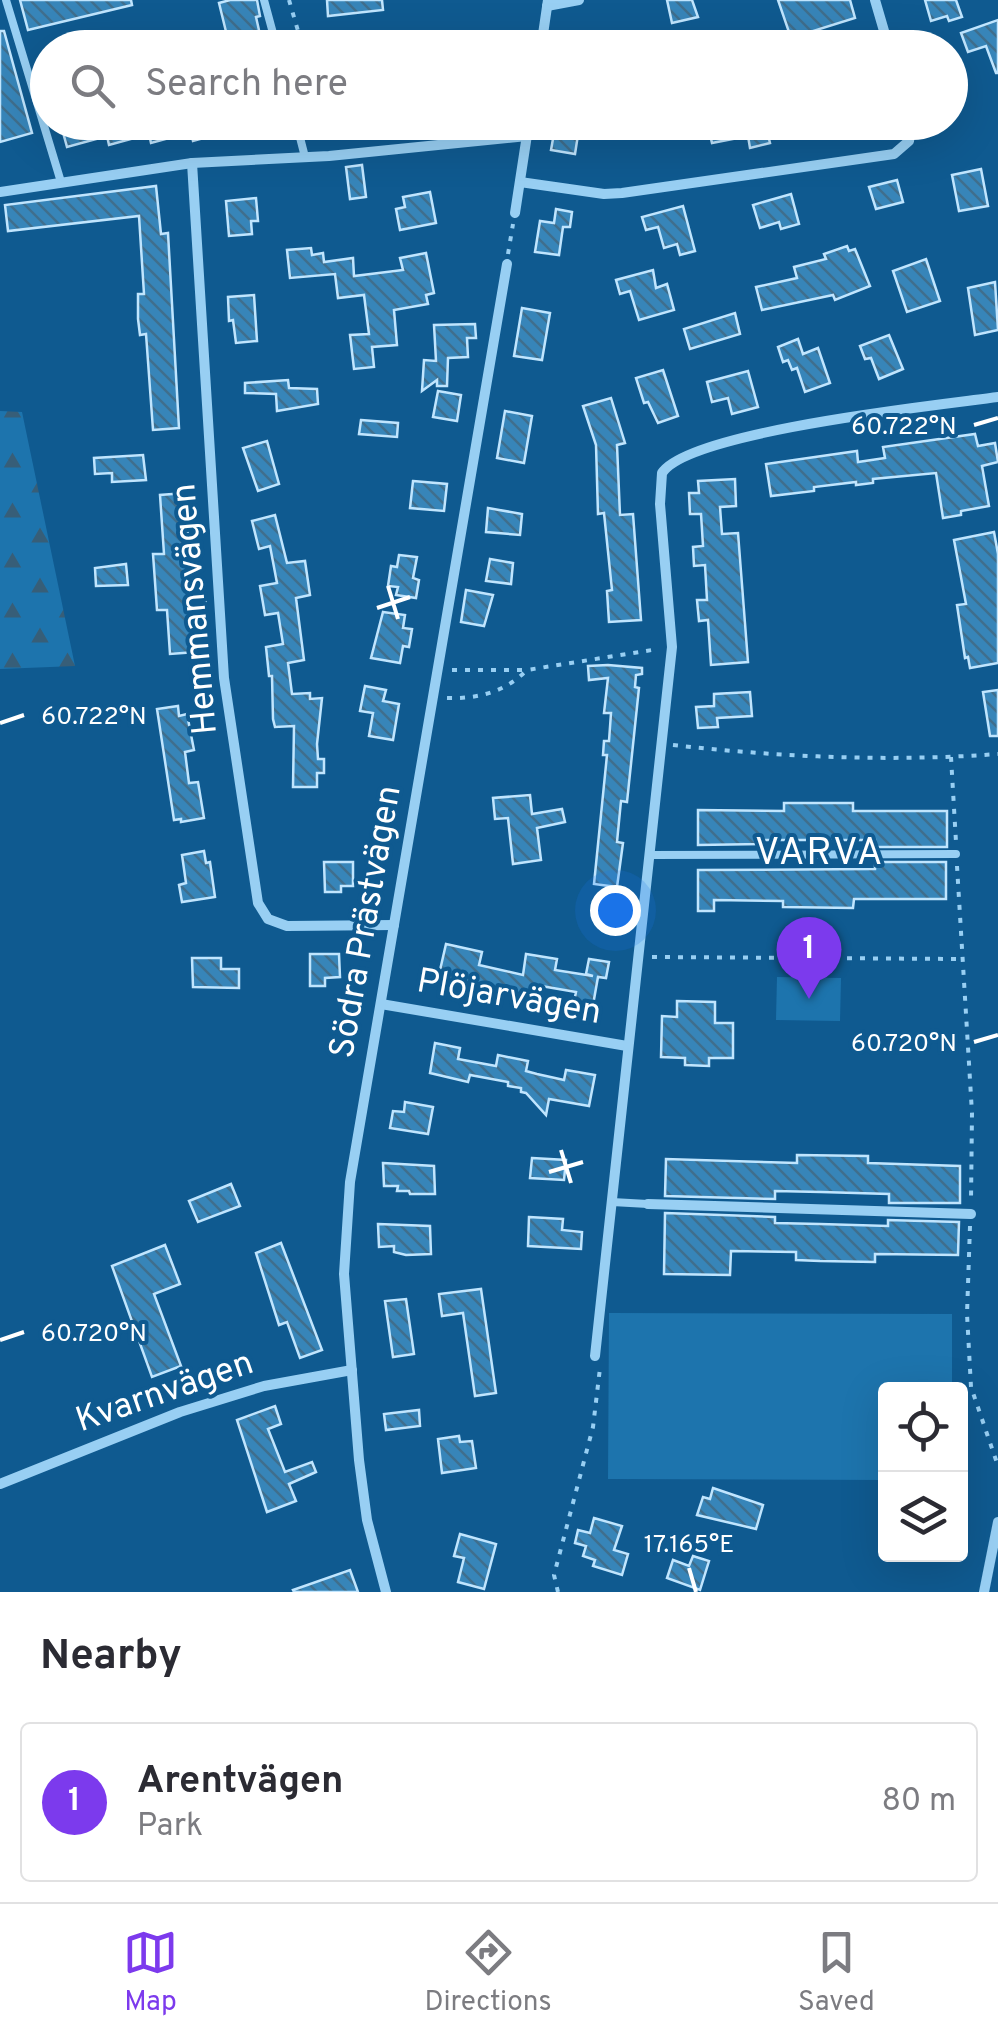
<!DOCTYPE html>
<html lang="en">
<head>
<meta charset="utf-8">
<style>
	body { margin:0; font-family:Overpass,sans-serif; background:#f7f7f7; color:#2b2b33 }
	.controls { position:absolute; right:30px; bottom:30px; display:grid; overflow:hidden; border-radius:10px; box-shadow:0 10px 40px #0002 }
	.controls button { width:90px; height:90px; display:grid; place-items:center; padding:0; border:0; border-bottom:2px solid #e1e1e2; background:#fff; color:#2b2b33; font:50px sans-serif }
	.you { position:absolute; left:615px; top:910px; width:35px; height:35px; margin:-25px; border:8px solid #fff; border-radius:50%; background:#1a73e8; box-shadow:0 0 0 15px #1a73e833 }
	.badge { display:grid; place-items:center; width:65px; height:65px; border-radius:50%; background:#7c3aed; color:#fff; font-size:32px; font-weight:700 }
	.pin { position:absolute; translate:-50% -82px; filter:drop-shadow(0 2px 5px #0008) }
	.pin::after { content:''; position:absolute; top:52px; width:35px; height:30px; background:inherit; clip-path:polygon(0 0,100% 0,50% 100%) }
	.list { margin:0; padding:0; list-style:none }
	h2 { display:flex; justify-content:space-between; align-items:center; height:130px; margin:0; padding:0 40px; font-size:42px }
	h2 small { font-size:32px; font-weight:400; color:#7c7c81 }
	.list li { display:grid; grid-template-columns:65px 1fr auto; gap:30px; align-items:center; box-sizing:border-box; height:160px; margin:0 20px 20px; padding:0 20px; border:2px solid #e1e1e2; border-radius:10px }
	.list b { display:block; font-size:38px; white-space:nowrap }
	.list p { margin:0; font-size:32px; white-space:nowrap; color:#7c7c81 }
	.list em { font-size:32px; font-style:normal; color:#7c7c81 }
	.icon { flex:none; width:55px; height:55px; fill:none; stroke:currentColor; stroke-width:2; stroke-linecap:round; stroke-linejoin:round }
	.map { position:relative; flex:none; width:998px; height:1592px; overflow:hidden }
	.search { position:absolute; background:#fff; box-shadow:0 10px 40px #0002; left:30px; right:30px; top:30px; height:110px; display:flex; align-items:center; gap:25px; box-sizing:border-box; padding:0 35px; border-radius:55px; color:#7c7c81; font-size:38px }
	.sheet { height:310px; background:#fff }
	nav { display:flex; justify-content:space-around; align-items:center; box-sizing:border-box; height:140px; border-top:2px solid #e1e1e2; background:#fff; font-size:28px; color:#7c7c81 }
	nav a { display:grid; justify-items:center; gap:5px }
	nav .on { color:#7c3aed }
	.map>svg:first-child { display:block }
	.forest { fill:url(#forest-firs) }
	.park { fill:#1d74ad }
	.building { fill:url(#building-back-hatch); stroke:#c0e5fe; stroke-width:2.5 }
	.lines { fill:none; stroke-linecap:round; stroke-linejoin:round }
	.path { stroke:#98cff3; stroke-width:4; stroke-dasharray:5 8; stroke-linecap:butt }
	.lane { stroke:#98cff3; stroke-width:8 }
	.street { stroke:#98cff3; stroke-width:10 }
	.ticks { fill:none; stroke:#fff; stroke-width:4 }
	.labels { text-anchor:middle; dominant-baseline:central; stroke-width:8; stroke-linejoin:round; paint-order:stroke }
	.street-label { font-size:35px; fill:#fff; stroke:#0f5a90 }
	.neighbourhood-label { font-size:38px; letter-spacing:2.5px; fill:#fff; stroke:#0f5a90 }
	.ticks-label { font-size:25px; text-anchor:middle; fill:#fff; stroke:#0f5a90; stroke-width:8; stroke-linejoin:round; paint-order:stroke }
</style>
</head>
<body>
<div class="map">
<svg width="998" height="1592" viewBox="0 0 998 1592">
	<defs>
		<pattern id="forest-firs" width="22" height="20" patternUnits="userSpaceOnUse" patternTransform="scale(2.5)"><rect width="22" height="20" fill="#1d74ad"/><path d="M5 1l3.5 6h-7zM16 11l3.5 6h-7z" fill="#375e78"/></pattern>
		<pattern id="building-back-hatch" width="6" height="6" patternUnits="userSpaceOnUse" patternTransform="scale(2.5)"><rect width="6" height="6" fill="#3785b9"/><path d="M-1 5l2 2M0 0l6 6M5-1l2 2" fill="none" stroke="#3f6e8d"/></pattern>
	</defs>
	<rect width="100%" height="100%" fill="#0f5a90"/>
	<polygon class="forest" points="0,411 22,412 75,666 0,669"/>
	<g class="park">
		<polygon points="777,977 841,978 840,1021 776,1020"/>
		<polygon points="609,1313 952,1314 952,1389 886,1390 885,1480 608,1479"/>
	</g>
	<g class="building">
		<polygon points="20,0 131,0 132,5 28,30"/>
		<polygon points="230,0 257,0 260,16 256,17 263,48 230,48 219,3"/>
		<polygon points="327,0 382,0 383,10 328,16"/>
		<polygon points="667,0 692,0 698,17 672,23"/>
		<polygon points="778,0 850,0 855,18 791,38"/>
		<polygon points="925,0 956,0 962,17 949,21 947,16 931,21"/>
		<polygon points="998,20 998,73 996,73 986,46 968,52 961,33"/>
		<polygon points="0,31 4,31 32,133 0,142"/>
		<polygon points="69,122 242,122 243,127 193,141 191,132 151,143 149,134 109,145 107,136 67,147 61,125"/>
		<polygon points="556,122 580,122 575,154 551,150"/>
		<polygon points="707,122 779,122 779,129 767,131 770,143 750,148 748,136 712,143"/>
		<polygon points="362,165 366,197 350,199 346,167"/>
		<polygon points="981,169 988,206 959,211 952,175"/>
		<polygon points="897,180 903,202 876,209 869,187"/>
		<polygon points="156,186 161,234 168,233 179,428 153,430 146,334 140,335 138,319 138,294 144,294 139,216 8,231 5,205"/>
		<polygon points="430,192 436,223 400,230 396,209 405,207 403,197"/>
		<polygon points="791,194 799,224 781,229 779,222 760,228 753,205"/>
		<polygon points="256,198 258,221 251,221 252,234 229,236 226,201"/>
		<polygon points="683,206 695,251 680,255 677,244 664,248 658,227 646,230 642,217"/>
		<polygon points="556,209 572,212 570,227 563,227 559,255 535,252 540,221 554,223"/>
		<polygon points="847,246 849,251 855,249 870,286 835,300 833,295 762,310 756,287 797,278 794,267 826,259 824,254"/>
		<polygon points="311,248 312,255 323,253 324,262 353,258 354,276 403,270 400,258 426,253 434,293 426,295 428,304 394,310 397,345 372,347 374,367 354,369 350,335 369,334 364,295 338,298 335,274 290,278 287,250"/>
		<polygon points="926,259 940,301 907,312 893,271"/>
		<polygon points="653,270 656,288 667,284 674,310 639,320 630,291 620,294 616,280"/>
		<polygon points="995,282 998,330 975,335 968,288"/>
		<polygon points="254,295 257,341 236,343 233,320 229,321 228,297"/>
		<polygon points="522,308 550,313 542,360 514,356"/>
		<polygon points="735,313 740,334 690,349 684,329"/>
		<polygon points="475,324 476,338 467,338 468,357 448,358 447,386 437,386 437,380 422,391 424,360 436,361 434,325"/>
		<polygon points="889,335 903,369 879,379 871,358 865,359 860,346"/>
		<polygon points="798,339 803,354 818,348 830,383 805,392 797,368 792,370 788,360 783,362 778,347"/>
		<polygon points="663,370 678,416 658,423 648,402 644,403 636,378"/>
		<polygon points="748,371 758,407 732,414 728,398 712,402 707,382"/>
		<polygon points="288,380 289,388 317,389 318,404 277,411 276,394 245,393 245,383"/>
		<polygon points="438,391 461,395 457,421 433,417"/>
		<polygon points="611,398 625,443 617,445 620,515 633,514 641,620 609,622 607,591 612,590 604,513 598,514 596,445 583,406"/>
		<polygon points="505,411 532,416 524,463 497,458"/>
		<polygon points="361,420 398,423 397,437 359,434"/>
		<polygon points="975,434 978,446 995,443 998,462 982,466 989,506 961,511 961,515 943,518 936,473 873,479 873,483 856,485 856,482 814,487 814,491 771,496 766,464 857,451 858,462 885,458 883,447"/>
		<polygon points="267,441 279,484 258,491 243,448"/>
		<polygon points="143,455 146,480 112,482 112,473 95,474 94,458"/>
		<polygon points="735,479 736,506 720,507 722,534 738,533 748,662 711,665 708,620 699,621 697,600 707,600 705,565 694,566 693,547 703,546 701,514 690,514 689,493 699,493 698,481"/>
		<polygon points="413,481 447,484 444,511 410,508"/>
		<polygon points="185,493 192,595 205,594 206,608 193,608 196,652 170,654 167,610 157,610 153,554 164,554 160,495"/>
		<polygon points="488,508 522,514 520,535 486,532"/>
		<polygon points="275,515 287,563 305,561 310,595 296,598 304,660 288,663 292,694 310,693 310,699 322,698 317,744 318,759 324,759 324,773 317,773 317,787 293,787 294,726 275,727 273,719 272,676 269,676 266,647 283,644 278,613 265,615 260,586 277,583 270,546 259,549 252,521"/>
		<polygon points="994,532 998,554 998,663 970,668 968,657 965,658 957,605 966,604 954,540"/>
		<polygon points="399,555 417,557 413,578 419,580 416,598 396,595 398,587 388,586 391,566 397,567"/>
		<polygon points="490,559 513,563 511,584 486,581"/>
		<polygon points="126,564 128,585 96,586 95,568"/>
		<polygon points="466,590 493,595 484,626 461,622"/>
		<polygon points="383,612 405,615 403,628 412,629 409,647 403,646 400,663 371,658"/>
		<polygon points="608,665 642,668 642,674 636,675 635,687 639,688 627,802 621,801 617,842 623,843 617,887 594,884 607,755 603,755 604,741 609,741 611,713 604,713 608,678 589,680 588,666"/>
		<polygon points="365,686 386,690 383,701 399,704 393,740 369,736 373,713 360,711"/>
		<polygon points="998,690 998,736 990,736 983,692"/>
		<polygon points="750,692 752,716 717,718 718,727 698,728 696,707 714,706 714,694"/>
		<polygon points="178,706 179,716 187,714 194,750 185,752 189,783 198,782 204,818 181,822 181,819 174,820 157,709"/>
		<polygon points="530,795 532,814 562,809 565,822 537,828 541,860 513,864 508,818 495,819 493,798"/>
		<polygon points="784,803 853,803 853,811 947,811 947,847 875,847 875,840 762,840 762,844 698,845 698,810 784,811"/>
		<polygon points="204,851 206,863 210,862 215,897 182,902 179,885 186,883 182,855"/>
		<polygon points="324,862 353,862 353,886 341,886 341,892 325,892"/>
		<polygon points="875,862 946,862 946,899 854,899 853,908 783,907 783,901 714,900 714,911 698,911 698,870 875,869"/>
		<polygon points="446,944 482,952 479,965 523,975 526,954 557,959 555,970 593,976 586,974 589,959 609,962 606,978 598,977 593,1005 574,1002 576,992 541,986 539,997 438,979"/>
		<polygon points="310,954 339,954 340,977 325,978 325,986 310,986"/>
		<polygon points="192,958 221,958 221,969 239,969 239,988 193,987"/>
		<polygon points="677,1001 715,1002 715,1023 733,1023 733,1058 709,1058 709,1066 685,1065 685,1058 661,1057 662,1016 677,1017"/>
		<polygon points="435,1043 460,1048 458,1059 496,1066 498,1055 528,1061 526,1071 537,1074 564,1080 566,1070 595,1075 589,1106 549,1099 546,1115 526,1093 521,1092 521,1088 508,1086 508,1082 470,1075 468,1082 430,1073"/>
		<polygon points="405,1102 433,1107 428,1134 390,1128 393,1111 404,1112"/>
		<polygon points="797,1155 868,1156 868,1163 960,1166 960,1203 889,1203 889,1194 821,1192 775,1191 775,1199 665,1196 666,1159 797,1163"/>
		<polygon points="532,1158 566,1160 564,1180 530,1178"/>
		<polygon points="383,1163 434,1166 435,1194 410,1194 409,1191 397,1191 398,1186 384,1186"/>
		<polygon points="231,1184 240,1206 198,1222 189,1201"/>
		<polygon points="665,1213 775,1217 775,1223 820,1224 888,1226 888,1220 959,1222 958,1255 875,1254 875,1262 820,1261 796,1260 796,1252 731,1251 730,1275 664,1274"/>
		<polygon points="529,1217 563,1219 562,1230 582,1232 581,1249 528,1246"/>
		<polygon points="378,1224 430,1226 431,1254 406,1255 394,1252 394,1246 379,1247"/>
		<polygon points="281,1243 322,1350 300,1358 287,1322 279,1325 256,1253"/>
		<polygon points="165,1245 180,1284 154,1294 181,1366 152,1377 112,1266"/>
		<polygon points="481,1289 496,1393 475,1396 463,1313 442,1316 439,1294"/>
		<polygon points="406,1299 414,1354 393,1357 385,1301"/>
		<polygon points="275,1406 281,1424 268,1429 285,1472 312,1462 316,1472 289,1484 296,1501 267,1512 237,1420"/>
		<polygon points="419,1410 420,1426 386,1430 384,1414"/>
		<polygon points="459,1436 460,1442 472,1441 476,1468 442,1473 438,1439"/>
		<polygon points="713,1488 763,1505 756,1529 697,1515 703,1497 710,1499"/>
		<polygon points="594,1518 622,1526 614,1550 628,1554 622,1575 593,1566 595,1560 583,1556 586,1546 575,1543 578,1530 590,1533"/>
		<polygon points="460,1534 496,1544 484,1589 458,1582 464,1558 454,1556"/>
		<polygon points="693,1556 709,1561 700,1590 667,1578 673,1560 689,1566"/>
		<polygon points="350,1570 358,1592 294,1592 293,1590"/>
	</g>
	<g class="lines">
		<g class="path">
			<polyline points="289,0 303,48"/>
			<polyline points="324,122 328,142"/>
			<polyline points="508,254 513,224"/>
			<polyline points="452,670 527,670"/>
			<path d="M 447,698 C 478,699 505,692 527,670 L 658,649"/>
			<path d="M 673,745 C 780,757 891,762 998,754"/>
			<polyline points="951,757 956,842"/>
			<polyline points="957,866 972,1113 971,1201"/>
			<polyline points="652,957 962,959"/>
			<polyline points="970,1226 967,1314 971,1387 998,1466"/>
			<polyline points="558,1592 554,1575 593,1427 600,1368"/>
		</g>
		<g class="lane">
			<polyline points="6,0 61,182"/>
			<polyline points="264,0 277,48"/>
			<polyline points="296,122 305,157"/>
			<polyline points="649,855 956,854"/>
			<polyline points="612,1202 648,1204"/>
		</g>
		<g class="street">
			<polyline points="875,0 889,48"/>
			<polyline points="547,6 579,0"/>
			<polyline points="541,48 548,0"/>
			<polyline points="192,163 224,678 258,903 268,919 287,926 394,925"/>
			<polyline points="520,182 604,194 622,193 894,154 909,141 912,122"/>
			<polyline points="0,192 192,163 329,156 527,136"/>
			<polyline points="515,213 529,122"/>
			<polyline points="381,1004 627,1046"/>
			<polyline points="648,1204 971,1214"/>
			<path d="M 595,1356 L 672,647 L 660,504 L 662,473 C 689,431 940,405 998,397"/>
			<polyline points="0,1484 180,1412 264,1386 352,1370"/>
			<polyline points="386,1592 367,1520 359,1460 344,1274 350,1182 507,264"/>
			<polyline points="984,1592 998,1522"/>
		</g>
	</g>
	<path class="ticks" d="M 974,425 L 998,418M 388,586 L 398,619M 377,608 L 410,597M 0,723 L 24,715M 974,1042 L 998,1035M 561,1150 L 571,1183M 549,1172 L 583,1162M 0,1340 L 24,1332M 689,1568 L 696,1592"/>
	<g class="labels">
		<g class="street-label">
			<text transform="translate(196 609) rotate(-95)">Hemmansvägen</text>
			<text transform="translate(367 922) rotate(-80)">Södra Prästvägen</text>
			<text transform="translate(509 998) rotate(10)">Plöjarvägen</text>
			<text transform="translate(165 1393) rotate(-19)">Kvarnvägen</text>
		</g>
		<g class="neighbourhood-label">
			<text x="820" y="854">VARVA</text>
		</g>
	</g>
	<g class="ticks-label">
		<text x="904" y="434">60.722°N</text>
		<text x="94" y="724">60.722°N</text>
		<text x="904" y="1051">60.720°N</text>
		<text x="94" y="1341">60.720°N</text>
		<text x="689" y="1552">17.165°E</text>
	</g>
</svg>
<div class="controls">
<button><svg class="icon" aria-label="locate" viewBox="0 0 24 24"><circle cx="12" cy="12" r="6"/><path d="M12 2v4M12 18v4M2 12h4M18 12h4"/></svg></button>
<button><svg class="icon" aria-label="layers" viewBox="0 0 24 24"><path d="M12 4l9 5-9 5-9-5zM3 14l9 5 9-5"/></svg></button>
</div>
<div class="you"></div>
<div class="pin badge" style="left:809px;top:999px">1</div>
<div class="search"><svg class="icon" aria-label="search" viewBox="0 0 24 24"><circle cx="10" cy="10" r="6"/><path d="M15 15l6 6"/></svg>Search here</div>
</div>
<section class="sheet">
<h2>Nearby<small></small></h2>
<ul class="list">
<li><span class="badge">1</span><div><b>Arentvägen</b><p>Park</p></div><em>80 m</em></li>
</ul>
</section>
<nav>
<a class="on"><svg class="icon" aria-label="map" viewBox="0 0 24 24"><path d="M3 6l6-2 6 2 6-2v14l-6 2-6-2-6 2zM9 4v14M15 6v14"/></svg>Map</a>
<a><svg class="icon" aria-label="directions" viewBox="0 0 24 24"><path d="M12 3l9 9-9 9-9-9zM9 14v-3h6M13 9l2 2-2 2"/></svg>Directions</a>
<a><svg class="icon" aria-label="saved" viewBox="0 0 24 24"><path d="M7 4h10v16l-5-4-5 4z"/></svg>Saved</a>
</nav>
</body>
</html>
